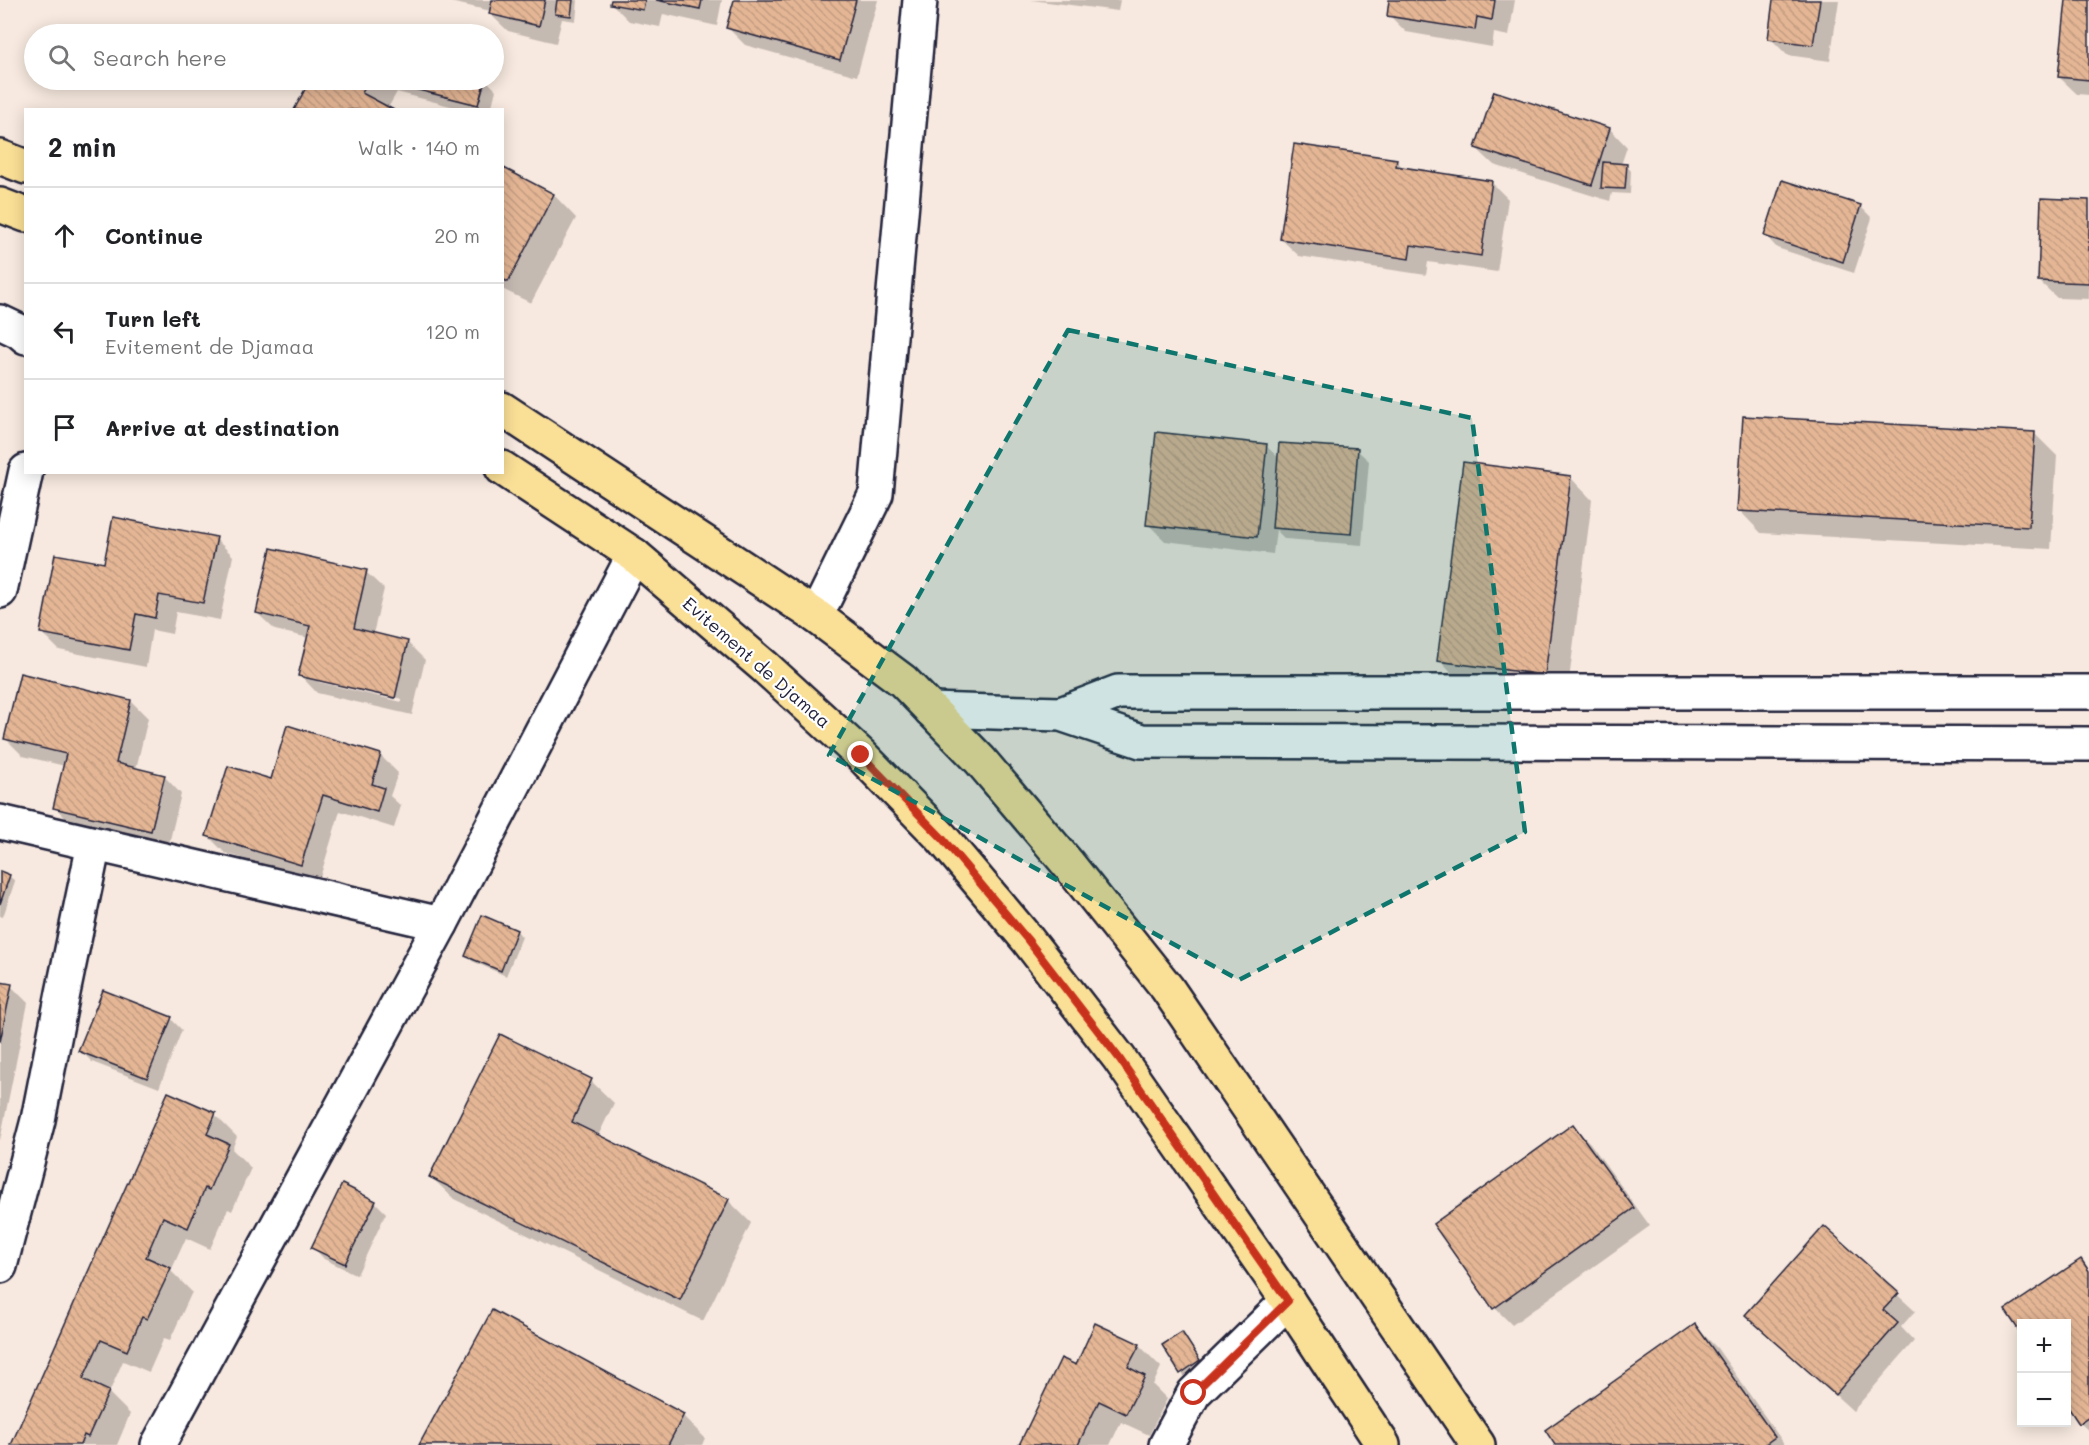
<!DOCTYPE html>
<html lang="en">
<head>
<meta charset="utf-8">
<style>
	body { margin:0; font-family:Mali,sans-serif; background:#f2f2f2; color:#202124 }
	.controls { position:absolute; right:18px; bottom:18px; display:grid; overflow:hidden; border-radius:0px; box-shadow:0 3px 15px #0003 }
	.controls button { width:54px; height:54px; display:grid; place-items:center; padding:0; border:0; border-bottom:2px solid #e0e0e0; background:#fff; color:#202124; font:30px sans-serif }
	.stop { position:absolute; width:18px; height:18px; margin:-14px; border:4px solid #c8321e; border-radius:50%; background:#fff }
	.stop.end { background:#c8321e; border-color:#fff; box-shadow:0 2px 6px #0008 }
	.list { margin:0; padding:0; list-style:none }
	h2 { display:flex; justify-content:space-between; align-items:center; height:78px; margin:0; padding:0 24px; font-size:26px }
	h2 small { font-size:20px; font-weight:400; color:#757577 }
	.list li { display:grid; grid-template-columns:39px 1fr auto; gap:18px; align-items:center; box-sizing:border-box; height:96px; padding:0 24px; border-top:2px solid #e0e0e0 }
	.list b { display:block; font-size:22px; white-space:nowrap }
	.list p { margin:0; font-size:20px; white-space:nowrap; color:#757577 }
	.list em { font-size:20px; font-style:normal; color:#757577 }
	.icon { flex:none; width:33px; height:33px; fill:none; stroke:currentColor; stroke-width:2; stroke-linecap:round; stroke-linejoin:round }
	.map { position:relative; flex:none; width:2089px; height:1445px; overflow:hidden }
	.search { position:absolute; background:#fff; box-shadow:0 3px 15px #0003; left:24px; top:24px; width:480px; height:66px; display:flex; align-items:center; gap:15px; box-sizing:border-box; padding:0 21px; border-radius:33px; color:#757577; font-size:22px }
	.panel { position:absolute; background:#fff; box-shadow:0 3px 15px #0003; left:24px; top:108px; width:480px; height:366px; border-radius:0px }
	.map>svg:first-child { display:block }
	.shadow { fill:#0003; fill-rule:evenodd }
	.building { fill:url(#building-back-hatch); stroke:#22223b; stroke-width:1.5 }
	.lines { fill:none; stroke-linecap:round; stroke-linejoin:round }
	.minor-casing { stroke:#22223b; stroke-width:38 }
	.major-casing { stroke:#22223b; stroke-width:38 }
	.minor { stroke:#fff; stroke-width:33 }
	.major { stroke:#fadf96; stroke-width:33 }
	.route { stroke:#c8321e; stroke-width:8 }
	.marked { fill:#0f766e; fill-opacity:0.2; stroke:#0f766e; stroke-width:4.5; stroke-dasharray:12 8; stroke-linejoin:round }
	.labels { text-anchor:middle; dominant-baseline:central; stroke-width:4.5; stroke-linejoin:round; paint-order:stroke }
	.street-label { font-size:18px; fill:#22223b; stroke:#fff }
</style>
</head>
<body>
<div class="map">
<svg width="2089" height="1445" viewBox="0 0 2089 1445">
	<defs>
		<pattern id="building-back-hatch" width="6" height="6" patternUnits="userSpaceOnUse" patternTransform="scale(1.5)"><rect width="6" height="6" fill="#e4b695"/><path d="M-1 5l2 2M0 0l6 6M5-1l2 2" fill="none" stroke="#c39c81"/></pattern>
	</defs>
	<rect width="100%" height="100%" fill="#f7e9df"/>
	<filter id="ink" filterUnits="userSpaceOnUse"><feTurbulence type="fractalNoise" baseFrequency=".0167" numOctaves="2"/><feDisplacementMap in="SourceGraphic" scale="12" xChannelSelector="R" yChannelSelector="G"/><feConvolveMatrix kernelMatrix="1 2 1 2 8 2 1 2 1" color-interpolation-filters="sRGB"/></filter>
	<g filter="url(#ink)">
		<g class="shadow">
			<polygon points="441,0 578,0 576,21 562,19 556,43 508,31 490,14 491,11"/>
			<polygon points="612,0 722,0 717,26 663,14 660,27 629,21 611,3"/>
			<polygon points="736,0 878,0 857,76 745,45 728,28"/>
			<polygon points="1031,0 1120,0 1118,11"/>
			<polygon points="1391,0 1515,0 1509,36 1494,33 1492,47 1406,32 1389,15"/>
			<polygon points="1773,0 1839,0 1830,61 1787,55 1770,38 1775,0"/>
			<polygon points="2067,0 2089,0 2089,95 2077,94 2059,77"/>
			<polygon points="312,80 486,80 496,90 491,110 465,110 397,92 388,108 296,110"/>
			<polygon points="1495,92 1610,129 1627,147 1621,165 1626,165 1631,171 1630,194 1612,193 1610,201 1494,165 1476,148"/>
			<polygon points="1396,161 1405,169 1491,182 1508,199 1497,272 1428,262 1426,275 1299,256 1281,239"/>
			<polygon points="502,168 554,195 576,218 531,303 502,289"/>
			<polygon points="1783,182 1861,207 1872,218 1854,273 1777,248 1766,236"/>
			<polygon points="2089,201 2089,299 2057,298 2039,281"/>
			<polygon points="2034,433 2057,456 2051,549 1761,533 1739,510"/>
			<polygon points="1266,446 1279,458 1357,450 1369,461 1362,545 1285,539 1276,530 1273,554 1165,541 1148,524"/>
			<polygon points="1570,477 1592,500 1567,696 1461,683 1439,660"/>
			<polygon points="216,539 233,556 220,620 176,612 172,634 152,630 146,667 59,650 42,633 105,565"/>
			<path d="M 366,572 L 384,589 L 373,634 L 407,642 L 425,660 L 412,715 L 317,693 L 300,675 L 309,638 L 275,630 L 257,613 ZM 318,679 L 402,699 L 402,702 L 318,682 Z"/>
			<polygon points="131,701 148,718 136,769 164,776 181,794 168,848 72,825 55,807 65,766 23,756 6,739"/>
			<polygon points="380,755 398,773 390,796 401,806 394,828 340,811 319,881 225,853 208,836 272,781"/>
			<polygon points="0,873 9,876 15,881 3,917 0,916"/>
			<polygon points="517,931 522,937 506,976 472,961 467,955"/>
			<polygon points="0,983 11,986 28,1003 0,1141"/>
			<polygon points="171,1019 182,1030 159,1088 92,1062 80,1050"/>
			<polygon points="500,1036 591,1081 614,1103 598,1136 728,1200 751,1223 703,1321 454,1199 431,1177"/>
			<polygon points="215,1115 237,1137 232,1149 251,1168 232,1211 228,1209 210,1249 186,1238 171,1271 192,1292 170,1340 164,1338 149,1372 123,1361 109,1393 130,1414 117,1445 12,1445"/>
			<polygon points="1573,1126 1590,1143 1650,1226 1512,1325 1495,1308 1435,1225"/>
			<polygon points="375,1202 386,1213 357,1275 324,1259 313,1247"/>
			<polygon points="1824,1228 1915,1311 1901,1327 1914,1341 1853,1411 1747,1315"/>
			<polygon points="2081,1261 2089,1269 2089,1431 2080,1423 2066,1324 2007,1310"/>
			<polygon points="1695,1326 1717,1348 1785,1445 1557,1445"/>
			<polygon points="1182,1334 1205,1366 1187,1378 1182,1373"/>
			<polygon points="1139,1345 1161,1367 1153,1385 1167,1399 1149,1435 1121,1422 1110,1445 1021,1445 1076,1367"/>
			<polygon points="683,1416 705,1438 702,1445 421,1445"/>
		</g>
		<g class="building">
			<polygon points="492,0 545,0 539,26 489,14"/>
			<polygon points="557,0 573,0 571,16 555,14"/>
			<polygon points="611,0 645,0 643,10 610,4"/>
			<polygon points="656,0 702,0 700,9"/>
			<polygon points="734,0 856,0 840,60 726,28"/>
			<polygon points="1389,0 1495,0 1492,20 1477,17 1475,30 1387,16"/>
			<polygon points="1773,0 1820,0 1813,45 1768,39"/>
			<polygon points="2066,0 2089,0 2089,80 2058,77"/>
			<polygon points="310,80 369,80 362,93 394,110 294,110"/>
			<polygon points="379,80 485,80 478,105"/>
			<polygon points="1494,91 1610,128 1592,185 1475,148"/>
			<polygon points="1294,144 1397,159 1396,166 1492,181 1481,256 1411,245 1409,259 1280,239"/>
			<polygon points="1603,162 1627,164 1625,189 1601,188"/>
			<polygon points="502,167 554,194 508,282 502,279"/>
			<polygon points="1782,180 1861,205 1843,262 1764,236"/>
			<polygon points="2041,198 2089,200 2089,283 2038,281"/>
			<polygon points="1743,416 2035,432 2029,527 1737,511"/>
			<polygon points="1156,432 1267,444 1257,537 1146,525"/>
			<polygon points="1279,443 1358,448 1351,534 1272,528"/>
			<polygon points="1463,462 1571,476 1545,675 1437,661"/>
			<polygon points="113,517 217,537 203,603 159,595 155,618 136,614 129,650 40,633 55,554 104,563"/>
			<polygon points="271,548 367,570 354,628 408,641 395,698 298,676 310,626 256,613"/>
			<polygon points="20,673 131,700 116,763 165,775 151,831 53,808 66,754 4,739"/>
			<polygon points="287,725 381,754 372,784 384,788 377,812 323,795 301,865 206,836 228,766 271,779"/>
			<polygon points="0,871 10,875 0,904"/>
			<polygon points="482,915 517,930 501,971 465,956"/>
			<polygon points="0,982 12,984 0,1042"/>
			<polygon points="103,990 172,1017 147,1078 78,1051"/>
			<polygon points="500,1034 592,1079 572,1122 729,1199 680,1300 429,1177"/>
			<polygon points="168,1092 216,1113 207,1134 229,1144 209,1190 205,1188 188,1228 163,1217 146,1257 171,1268 147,1319 142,1317 127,1351 101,1340 83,1379 109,1391 88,1437 84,1435 80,1445 11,1445"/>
			<polygon points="1573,1124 1634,1208 1493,1309 1433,1224"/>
			<polygon points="342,1184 376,1201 345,1264 311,1248"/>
			<polygon points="1824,1226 1899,1293 1883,1310 1898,1323 1835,1395 1745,1315"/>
			<polygon points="2081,1259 2089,1271 2089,1417 2079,1424 2066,1404 2066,1324 2022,1324 2022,1335 2005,1310"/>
			<polygon points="492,1310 684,1414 668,1445 419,1445"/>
			<polygon points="1095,1323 1140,1344 1128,1367 1145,1376 1126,1414 1099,1401 1078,1445 1019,1445 1061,1358 1076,1365"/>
			<polygon points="1695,1324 1775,1437 1764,1445 1555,1445 1545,1430"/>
			<polygon points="1182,1332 1200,1360 1180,1374 1162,1345"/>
		</g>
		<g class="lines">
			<g class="minor-casing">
				<g id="minor">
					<polyline points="0,322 19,331 26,337"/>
					<polyline points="0,591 26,471"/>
					<polyline points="816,616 876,494 920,0"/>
					<polyline points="931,710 1061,714 1141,741 2089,744"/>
					<polyline points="1061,714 1118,692 2089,692"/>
					<polyline points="0,822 441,924"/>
					<polyline points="0,1266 38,1120 63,993 94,844"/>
					<polyline points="158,1445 441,924 634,555"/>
					<polyline points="1166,1445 1194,1393 1288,1301"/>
				</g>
			</g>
			<g class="major-casing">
				<g id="major">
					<polyline points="0,157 26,167"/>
					<polyline points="0,205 26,215"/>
					<polyline points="502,409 816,616 903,681 980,760 1069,865 1167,988 1478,1445"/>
					<polyline points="502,468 634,555 765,667 861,755 942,838 1027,939 1119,1058 1288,1301 1383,1445"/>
				</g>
			</g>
			<use href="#minor" class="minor"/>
			<use href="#major" class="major"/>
		</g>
	</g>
	<g class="lines" filter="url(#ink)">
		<polyline class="route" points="861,755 942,838 1027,939 1119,1058 1288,1301 1194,1393"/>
	</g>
	<path class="marked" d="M 1068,330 L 1472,418 L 1525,832 L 1239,980 L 829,755 Z"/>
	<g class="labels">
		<g class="street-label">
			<text transform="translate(757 662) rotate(41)">Evitement de Djamaa</text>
		</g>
	</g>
</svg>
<div class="controls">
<button>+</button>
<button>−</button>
</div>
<div class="stop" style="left:1194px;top:1393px"></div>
<div class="stop end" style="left:861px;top:755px"></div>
<div class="search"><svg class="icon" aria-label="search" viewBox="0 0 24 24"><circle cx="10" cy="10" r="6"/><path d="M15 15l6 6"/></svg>Search here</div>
<section class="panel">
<h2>2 min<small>Walk · 140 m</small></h2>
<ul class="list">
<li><svg class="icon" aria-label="ahead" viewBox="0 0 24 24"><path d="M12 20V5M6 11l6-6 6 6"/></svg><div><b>Continue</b></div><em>20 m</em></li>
<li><svg class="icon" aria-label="left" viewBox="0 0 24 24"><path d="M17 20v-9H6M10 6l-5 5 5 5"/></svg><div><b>Turn left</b><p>Evitement de Djamaa</p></div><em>120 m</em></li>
<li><svg class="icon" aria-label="arrive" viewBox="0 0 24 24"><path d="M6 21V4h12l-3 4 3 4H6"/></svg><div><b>Arrive at destination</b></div></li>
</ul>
</section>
</div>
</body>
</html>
